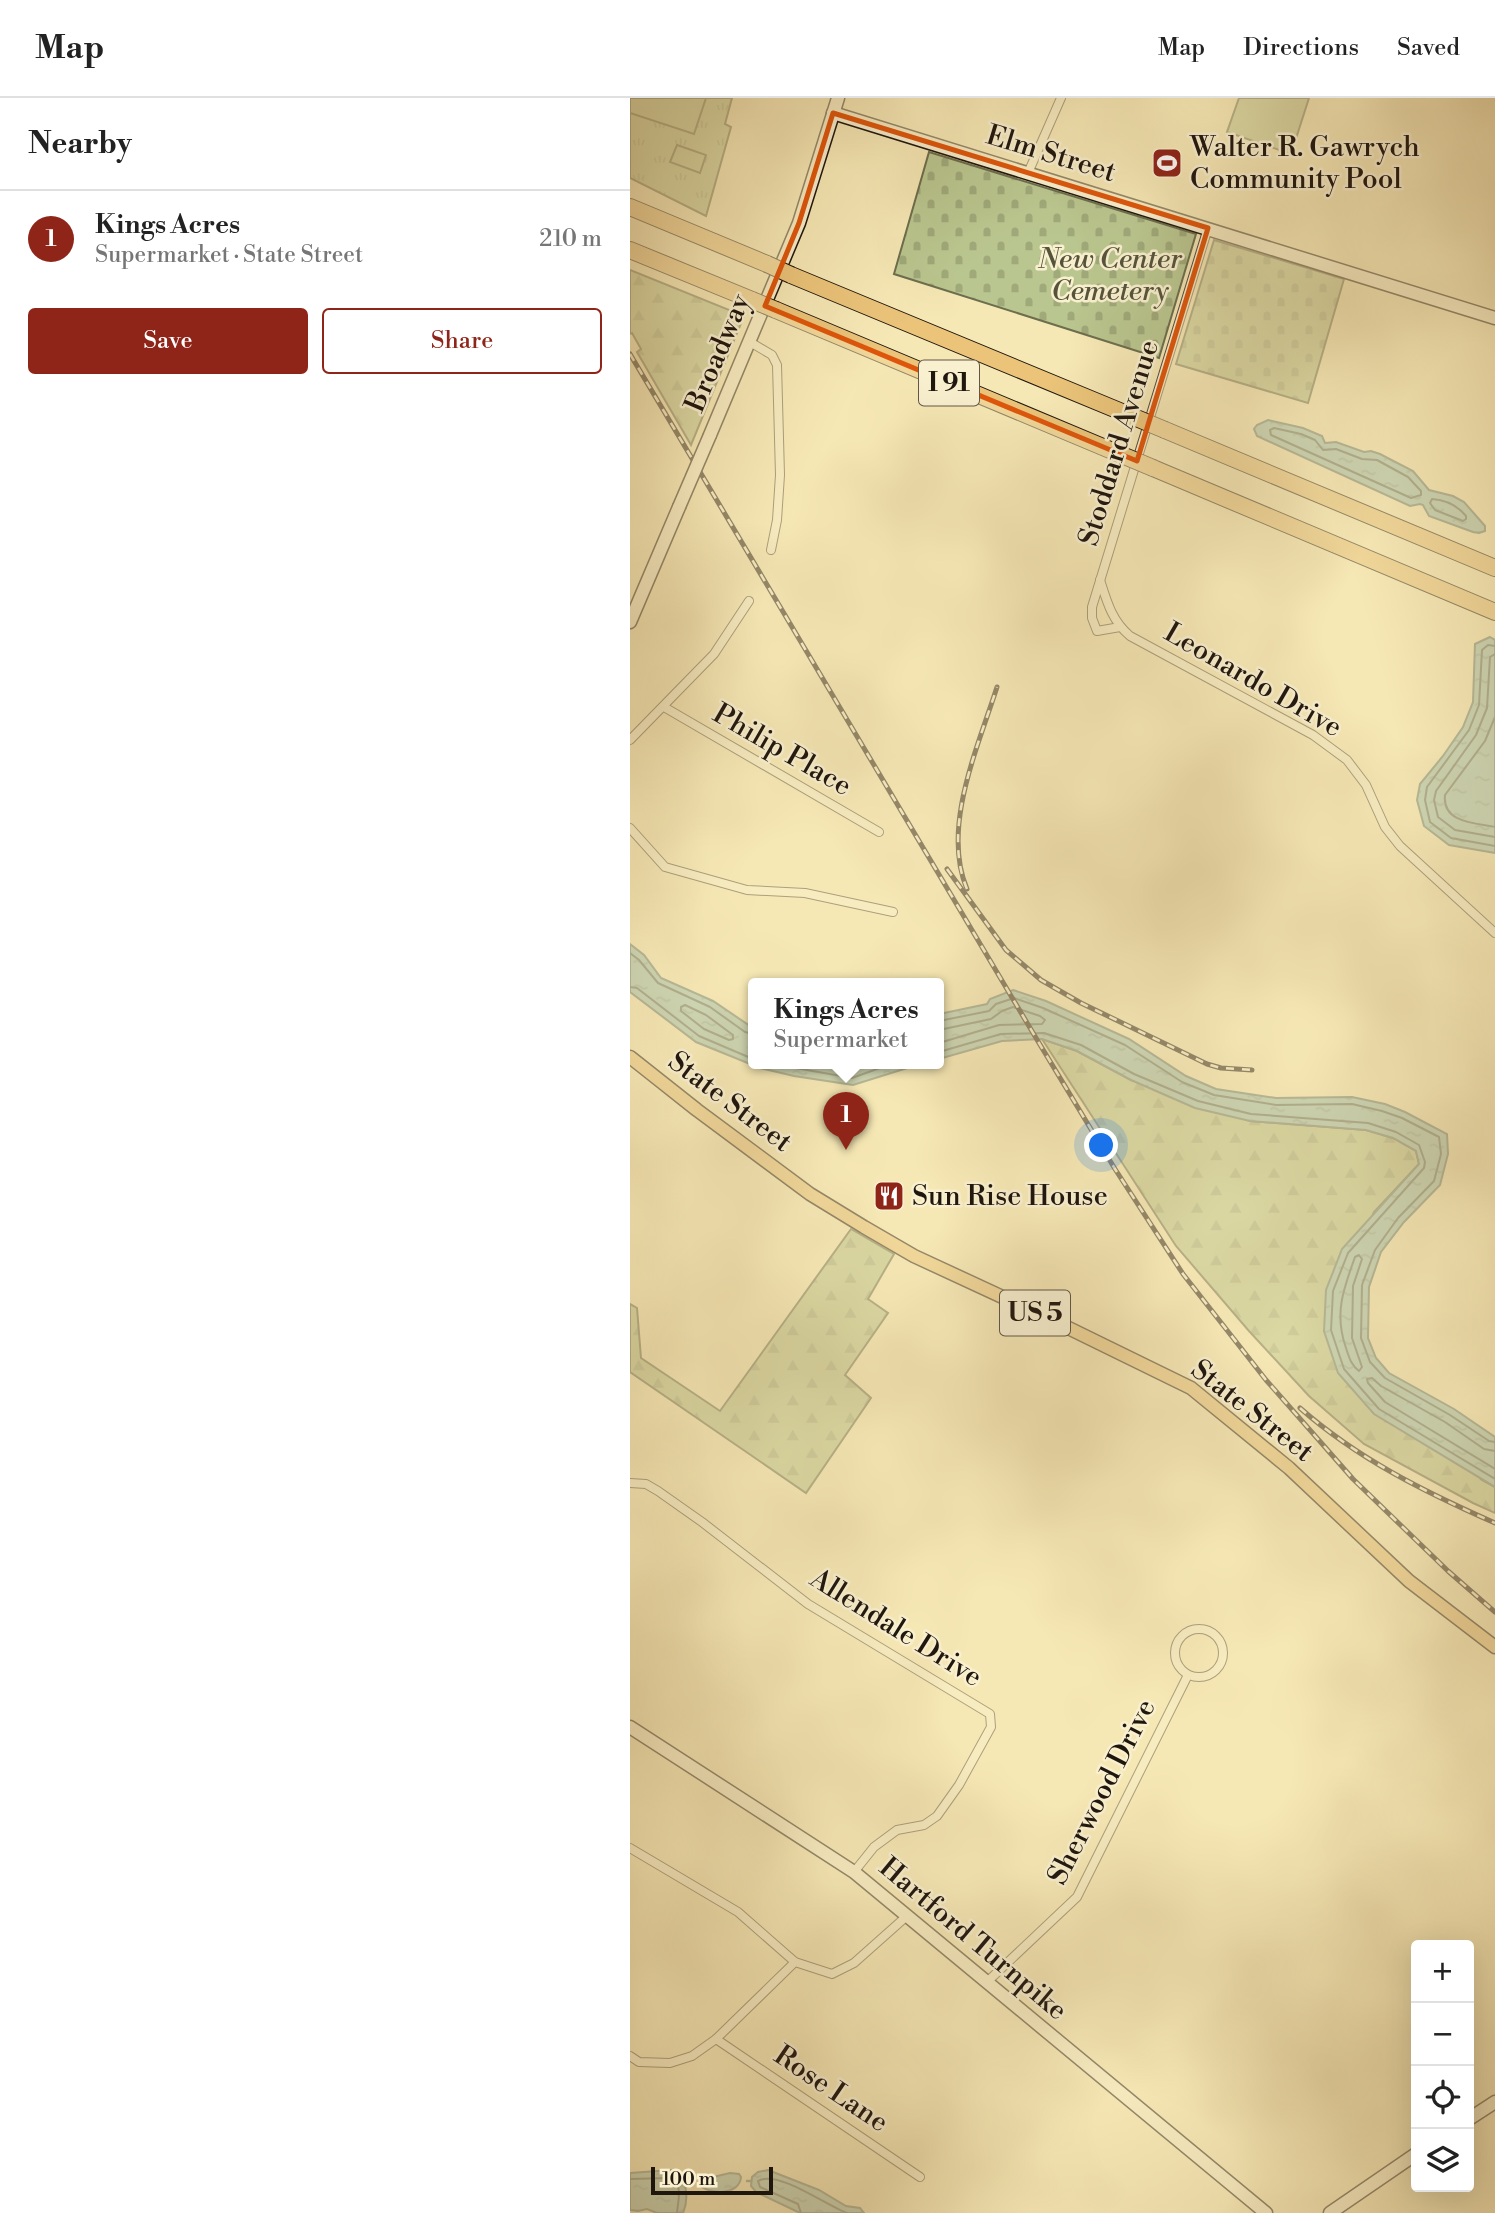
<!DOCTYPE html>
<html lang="en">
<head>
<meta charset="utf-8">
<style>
	body { margin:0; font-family:"Libre Bodoni",serif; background:#f2f2f2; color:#222 }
	.controls { position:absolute; right:21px; bottom:21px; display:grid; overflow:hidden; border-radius:7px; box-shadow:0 7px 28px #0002 }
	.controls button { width:63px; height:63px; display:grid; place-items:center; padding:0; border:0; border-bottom:2px solid #e0e0e0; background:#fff; color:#222; font:35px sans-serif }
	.scale { position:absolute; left:21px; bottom:18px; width:122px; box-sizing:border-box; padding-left:7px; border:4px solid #1f160e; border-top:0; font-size:19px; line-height:24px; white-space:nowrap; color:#1f160e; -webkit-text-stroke:5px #f9f0cf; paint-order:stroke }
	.you { position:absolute; left:472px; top:1048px; width:24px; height:24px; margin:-18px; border:5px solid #fff; border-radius:50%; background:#1a73e8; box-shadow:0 0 0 10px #1a73e833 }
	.badge { display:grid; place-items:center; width:46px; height:46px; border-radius:50%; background:#8f2418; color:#fff; font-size:23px; font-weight:700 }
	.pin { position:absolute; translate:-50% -58px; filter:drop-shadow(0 2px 4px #0008) }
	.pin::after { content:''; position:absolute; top:37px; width:24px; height:21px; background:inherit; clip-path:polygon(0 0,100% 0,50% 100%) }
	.popup { position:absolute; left:118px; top:880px; width:196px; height:91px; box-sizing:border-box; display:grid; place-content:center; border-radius:7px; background:#fff; filter:drop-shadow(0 2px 5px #0005); font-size:23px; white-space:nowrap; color:#767676 }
	.popup b { font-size:26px; color:#222 }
	.popup::after { content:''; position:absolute; left:50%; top:100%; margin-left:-14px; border:14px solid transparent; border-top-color:#fff }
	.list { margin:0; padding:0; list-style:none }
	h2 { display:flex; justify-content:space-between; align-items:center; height:91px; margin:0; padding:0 28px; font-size:30px }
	h2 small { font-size:23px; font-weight:400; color:#767676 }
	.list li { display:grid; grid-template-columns:46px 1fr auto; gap:21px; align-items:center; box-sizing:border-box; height:98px; padding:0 28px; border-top:2px solid #e0e0e0 }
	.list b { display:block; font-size:26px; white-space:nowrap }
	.list p { margin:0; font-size:23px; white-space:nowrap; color:#767676 }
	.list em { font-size:23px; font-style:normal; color:#767676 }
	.actions { display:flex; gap:14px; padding:21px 28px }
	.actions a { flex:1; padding:16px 0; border:2px solid #8f2418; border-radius:7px; text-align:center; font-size:24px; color:#8f2418 }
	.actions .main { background:#8f2418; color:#fff }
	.icon { flex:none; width:38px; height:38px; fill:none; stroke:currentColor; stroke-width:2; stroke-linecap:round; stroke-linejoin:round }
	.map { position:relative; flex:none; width:865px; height:2115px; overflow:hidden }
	header { display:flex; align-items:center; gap:42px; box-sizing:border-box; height:98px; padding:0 35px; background:#fff; border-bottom:2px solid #e0e0e0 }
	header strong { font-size:33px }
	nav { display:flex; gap:38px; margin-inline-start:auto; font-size:24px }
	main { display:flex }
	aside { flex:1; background:#fff }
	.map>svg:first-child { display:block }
	.forest { fill:url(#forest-firs); stroke:#6c6e4e; stroke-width:2 }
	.cemetery { fill:url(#cemetery-stones); stroke:#6c6e4e; stroke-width:2 }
	.park { fill:url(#park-tufts); stroke:#6c6e4e; stroke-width:2 }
	.garden { fill:#bac68f; stroke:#6c6e4e; stroke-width:2 }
	.water { fill:url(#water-ripples); stroke:#6b7c70; stroke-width:2 }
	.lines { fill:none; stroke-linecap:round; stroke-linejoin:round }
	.shore { stroke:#5e6b60; stroke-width:2 }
	.stream { stroke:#6b7c70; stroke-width:2.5 }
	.street-casing { stroke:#554a38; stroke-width:10 }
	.secondary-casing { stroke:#1f160e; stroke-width:15 }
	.primary-casing { stroke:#1f160e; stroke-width:15 }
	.highway-casing { stroke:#1f160e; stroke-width:18 }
	.street { stroke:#f9f0cf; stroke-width:8 }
	.secondary { stroke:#f9f0cf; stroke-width:12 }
	.primary { stroke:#ebc47a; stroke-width:12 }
	.highway { stroke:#ebc47a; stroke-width:16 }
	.rail-casing { stroke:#1f160e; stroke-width:5 }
	.rail { stroke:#f9f0cf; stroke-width:2.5; stroke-dasharray:8; stroke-linecap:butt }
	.secondary-bridge-casing { stroke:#1f160e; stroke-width:15; stroke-linecap:butt }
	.highway-bridge-casing { stroke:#1f160e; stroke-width:18; stroke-linecap:butt }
	.secondary-bridge { stroke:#f9f0cf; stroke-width:12 }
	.highway-bridge { stroke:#ebc47a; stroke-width:16 }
	.marked { fill:none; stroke:#de560c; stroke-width:5; stroke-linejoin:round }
	.labels { text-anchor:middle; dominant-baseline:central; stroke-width:5; stroke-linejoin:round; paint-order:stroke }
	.shield { fill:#f9f0cf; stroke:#605748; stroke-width:2 }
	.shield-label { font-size:26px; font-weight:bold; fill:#1f160e }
	.poi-label { font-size:28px; fill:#1f160e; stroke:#f9f0cf; text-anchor:start }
	.street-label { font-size:28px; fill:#1f160e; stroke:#f9f0cf }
	.park-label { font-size:28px; font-style:italic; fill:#55543b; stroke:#f9f0cf }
</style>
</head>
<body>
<header>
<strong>Map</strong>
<nav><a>Map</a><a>Directions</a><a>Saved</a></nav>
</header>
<main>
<aside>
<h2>Nearby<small></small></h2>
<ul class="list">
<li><span class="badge">1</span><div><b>Kings Acres</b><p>Supermarket · State Street</p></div><em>210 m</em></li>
</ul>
<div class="actions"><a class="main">Save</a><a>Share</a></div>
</aside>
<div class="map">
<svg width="865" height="2115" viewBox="0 0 865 2115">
	<defs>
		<pattern id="forest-firs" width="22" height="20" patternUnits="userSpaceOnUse" patternTransform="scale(1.75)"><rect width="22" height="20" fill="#bac68f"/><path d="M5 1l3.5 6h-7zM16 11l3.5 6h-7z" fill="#9fa97a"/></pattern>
		<pattern id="cemetery-stones" width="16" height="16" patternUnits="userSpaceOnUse" patternTransform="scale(1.75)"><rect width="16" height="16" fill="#bac68f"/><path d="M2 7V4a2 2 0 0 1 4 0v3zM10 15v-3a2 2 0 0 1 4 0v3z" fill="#9fa97a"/></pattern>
		<pattern id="park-tufts" width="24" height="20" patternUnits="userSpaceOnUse" patternTransform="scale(1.75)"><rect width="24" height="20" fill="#bac68f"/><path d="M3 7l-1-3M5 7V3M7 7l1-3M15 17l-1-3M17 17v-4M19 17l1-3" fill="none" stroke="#9fa97a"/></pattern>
		<pattern id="water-ripples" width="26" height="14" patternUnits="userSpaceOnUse" patternTransform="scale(1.75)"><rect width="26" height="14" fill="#9dc0b1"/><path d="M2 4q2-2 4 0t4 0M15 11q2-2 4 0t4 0" fill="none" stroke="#87a497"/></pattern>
	</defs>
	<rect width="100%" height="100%" fill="#f6e8b5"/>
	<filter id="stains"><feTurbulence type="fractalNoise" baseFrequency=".00286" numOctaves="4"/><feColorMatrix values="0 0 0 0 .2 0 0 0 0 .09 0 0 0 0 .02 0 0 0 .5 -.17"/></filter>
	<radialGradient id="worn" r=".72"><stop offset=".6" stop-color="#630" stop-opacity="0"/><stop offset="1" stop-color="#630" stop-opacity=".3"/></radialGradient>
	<g class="forest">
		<polygon points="0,172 114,218 61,347 7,254 11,251 2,235 0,236"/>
		<polygon points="412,941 447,953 501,982 620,1023 736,1032 763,1040 786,1053 789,1066 744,1114 694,1233 852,1382 865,1389 865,1415 843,1405 734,1346 679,1298 619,1233 546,1148"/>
		<polygon points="221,1131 264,1156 238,1201 258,1215 215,1277 241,1300 176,1395 0,1274 0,1206 7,1210 11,1260 90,1313"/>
	</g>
	<g class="cemetery">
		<polygon points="299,54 566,136 529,260 264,176"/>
		<polygon points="584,142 714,181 678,305 546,266"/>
	</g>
	<polygon class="park" points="0,0 102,0 95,26 101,29 76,118 0,80"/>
	<g class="garden">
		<polygon points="0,0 76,0 64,36 0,15"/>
		<polygon points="609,0 679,0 661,56 597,34"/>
		<polygon points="47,47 76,57 70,75 40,64"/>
	</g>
	<g class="water">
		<polygon points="638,322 673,330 692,338 695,345 706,344 734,354 741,353 750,356 783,373 799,392 823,398 834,404 855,428 855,433 849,435 843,434 799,418 793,407 790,406 780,408 627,338 624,331 627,327"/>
		<polygon points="860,539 865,542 865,755 819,747 794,728 787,702 790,686 813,658 833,629 843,604 845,546"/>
		<polygon points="0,846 14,857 31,880 83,903 123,930 123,966 290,966 223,987 164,978 130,970 66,944 0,894"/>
		<polygon points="383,892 416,903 499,941 556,978 586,991 646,1000 722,999 755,1006 775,1014 817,1036 818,1056 810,1087 774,1124 751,1154 739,1189 738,1240 746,1260 759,1275 824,1311 865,1339 865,1389 744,1316 708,1275 694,1233 696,1192 712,1151 789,1066 786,1053 763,1040 736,1032 620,1023 565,1010 501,982 447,953 412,941 372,943 309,961 309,916 357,906 360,901"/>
		<path d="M 41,2072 L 53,2080 C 57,2093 58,2103 53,2115 L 27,2115 L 17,2111 L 8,2113 L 0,2112 L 0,2075 Z"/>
		<polygon points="138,2072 189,2092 216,2108 230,2110 234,2115 170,2115 126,2094 121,2088 122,2079 128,2074"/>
		<path d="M 100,2075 L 109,2076 L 111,2079 C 110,2097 79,2098 69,2086 L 70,2082 Z"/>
	</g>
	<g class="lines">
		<g class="shore">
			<polygon points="644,330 671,336 685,342 693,352 706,351 732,361 747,362 778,379 791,393 791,397 781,400 641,337 640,332"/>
			<path d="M 802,401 C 816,402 827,407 836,418 L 836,421 L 833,423 L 805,412 L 800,405 Z"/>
			<polyline points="865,548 858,547 852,552 849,607 839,632 797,689 795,702 800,724 821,740 865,748"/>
			<polyline points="865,556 860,559 857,610 846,637 806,693 804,702 808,719 825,732 865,739"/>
			<path d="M 865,619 L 855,643 L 815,697 C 812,725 845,725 865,729"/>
			<polyline points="0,855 9,862 28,885 80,909 115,934 123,936"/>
			<polyline points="0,889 7,890 69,938 123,961"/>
			<polygon points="55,907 76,917 103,937 103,941 99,942 74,931 51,913 51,909"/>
			<polyline points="309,923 359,913 366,906 384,900 413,910 495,947 552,984 584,997 646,1007 722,1006 752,1013 772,1020 809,1039 811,1056 804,1083 768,1120 745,1152 732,1187 731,1240 740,1264 755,1280 820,1317 859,1343 865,1344"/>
			<polyline points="309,932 361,921 372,913 383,909 410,918 415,922 412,926 369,927 309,945"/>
			<polyline points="309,954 371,936 414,935 451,947 504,976 568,1003 621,1016 738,1025 766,1034 789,1047 795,1064 794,1070 718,1155 703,1193 701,1232 714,1271 749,1311 865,1381"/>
			<polyline points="143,966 222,980 261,966"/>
			<path d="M 729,1157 L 732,1161 L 723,1188 L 722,1240 L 732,1269 L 729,1273 C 721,1267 719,1259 716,1250 C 704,1216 713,1192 725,1159 Z"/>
			<polyline points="865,1353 854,1351 815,1324 751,1288 742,1280 737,1281 738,1285 755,1304 865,1371"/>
			<path d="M 0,2081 L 39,2080 C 54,2086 48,2102 47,2115"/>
			<path d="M 171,2115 L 168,2106 L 130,2089 L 128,2083 C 147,2071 197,2108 217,2115"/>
		</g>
		<polyline class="stream" points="117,2083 121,2083"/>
		<g class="street-casing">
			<g id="street">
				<polyline points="398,75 431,0"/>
				<polyline points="120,244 142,257 147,267 150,377 147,422 141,452"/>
				<path d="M 470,482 C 477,504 482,523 500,538 L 683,637 L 717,662 L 736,687 L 755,729 L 770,748 L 865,835"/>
				<polyline points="490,529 467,533 462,520 462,509 578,130"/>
				<polyline points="34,609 249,734"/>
				<polyline points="0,642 84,556 119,503"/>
				<polyline points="0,730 35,769 117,792 175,795 263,814"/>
				<polyline points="0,1385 16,1386 28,1393 72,1424 178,1506 360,1616 361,1629 329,1687 307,1718 294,1727 267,1732 244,1749 224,1774"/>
				<circle cx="569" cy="1555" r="24"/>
				<polyline points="0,1750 108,1814 165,1864 202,1876 224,1865 278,1817"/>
				<polyline points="358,1883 447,1799 558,1577"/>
				<polyline points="86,1941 290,2079"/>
				<polyline points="0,1958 9,1964 40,1965 62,1958 86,1941 165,1864"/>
			</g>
		</g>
		<g class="secondary-casing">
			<g id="secondary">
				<polyline points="203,15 865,220"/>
				<polyline points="80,337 169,125 208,0"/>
				<polyline points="0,524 49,409"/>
				<polyline points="0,1629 224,1774 636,2115"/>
				<polyline points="839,2021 865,2004"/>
				<polyline points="700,2115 786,2056"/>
			</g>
		</g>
		<g class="primary-casing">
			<polyline id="primary" points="0,959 67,1012 180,1096 234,1129 284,1158 420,1221 561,1290 659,1370 779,1483 865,1549"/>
		</g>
		<g class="highway-casing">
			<g id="highway">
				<polyline points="0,109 137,166"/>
				<polyline points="0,152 122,202"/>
				<polyline points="161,177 504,319"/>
				<polyline points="146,212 492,357"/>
				<polyline points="535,332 865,470"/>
				<polyline points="523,370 865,514"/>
			</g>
		</g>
		<use href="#street" class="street"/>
		<use href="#secondary" class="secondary"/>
		<use href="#primary" class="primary"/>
		<use href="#highway" class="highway"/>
		<g class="rail-casing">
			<g id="rail">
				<polyline points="0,256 409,945 485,1071 553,1176 636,1282 723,1381 818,1473 865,1514"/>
				<polyline points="317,771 376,852 411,882 451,905 577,966 591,970 622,972"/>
				<path d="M 337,791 C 311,730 348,649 367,589"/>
				<path d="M 670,1310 C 728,1361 795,1394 865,1425"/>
			</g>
		</g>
		<use href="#rail" class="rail"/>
		<g class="secondary-bridge-casing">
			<polyline id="secondary-bridge" points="49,409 80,337"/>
		</g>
		<g class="highway-bridge-casing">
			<g id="highway-bridge">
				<polyline points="137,166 161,177"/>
				<polyline points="122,202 146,212"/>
				<polyline points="504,319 535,332"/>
				<polyline points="492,357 523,370"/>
			</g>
		</g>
		<use href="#secondary-bridge" class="secondary-bridge"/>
		<use href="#highway-bridge" class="highway-bridge"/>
	</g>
	<path d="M0 0H865V2115H0ZM 203,15 L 578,130 L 507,363 L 135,208 L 169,125 Z" fill="#f6e8b5" fill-opacity=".55" fill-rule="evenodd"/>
	<path class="marked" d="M 203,15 L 578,130 L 507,363 L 135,208 L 169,125 Z"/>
	<defs>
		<g id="stadium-square" transform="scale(1.575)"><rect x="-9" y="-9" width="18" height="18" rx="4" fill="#8f2418" stroke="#f9f0cf"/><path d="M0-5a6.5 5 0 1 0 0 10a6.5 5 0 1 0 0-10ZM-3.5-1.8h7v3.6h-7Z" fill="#fff"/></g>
		<g id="restaurant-square" transform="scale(1.575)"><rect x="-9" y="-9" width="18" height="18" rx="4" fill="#8f2418" stroke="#f9f0cf"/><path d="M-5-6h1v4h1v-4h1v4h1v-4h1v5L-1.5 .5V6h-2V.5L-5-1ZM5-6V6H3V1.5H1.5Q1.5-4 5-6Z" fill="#fff"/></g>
	</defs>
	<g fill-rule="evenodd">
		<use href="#stadium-square" x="537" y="65"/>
		<use href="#restaurant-square" x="259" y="1098"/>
	</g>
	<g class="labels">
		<g class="shield">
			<rect x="289" y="262.5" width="60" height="45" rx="5"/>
			<rect x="370" y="1192.5" width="70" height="45" rx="5"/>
		</g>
		<g class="shield-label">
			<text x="319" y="285">I 91</text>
			<text x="405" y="1215">US 5</text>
		</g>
		<g class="poi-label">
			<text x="560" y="49">Walter R. Gawrych<tspan x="560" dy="32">Community Pool</tspan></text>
			<text x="282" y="1098">Sun Rise House</text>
		</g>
		<g class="street-label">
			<text transform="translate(421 56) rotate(17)">Elm Street</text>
			<text transform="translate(88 255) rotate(-67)">Broadway</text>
			<text transform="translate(489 345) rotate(-73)">Stoddard Avenue</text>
			<text transform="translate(623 582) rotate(30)">Leonardo Drive</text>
			<text transform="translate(152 652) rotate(30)">Philip Place</text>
			<text transform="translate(100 1004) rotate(37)">State Street</text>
			<text transform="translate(622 1313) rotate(38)">State Street</text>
			<text transform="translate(266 1530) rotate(32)">Allendale Drive</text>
			<text transform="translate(472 1694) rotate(-63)">Sherwood Drive</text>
			<text transform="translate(343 1841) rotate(40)">Hartford Turnpike</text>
			<text transform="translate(201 1991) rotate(34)">Rose Lane</text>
		</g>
		<g class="park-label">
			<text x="480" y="161">New Center<tspan x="480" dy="32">Cemetery</tspan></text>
		</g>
	</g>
	<rect width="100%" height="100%" filter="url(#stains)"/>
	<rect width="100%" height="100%" fill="url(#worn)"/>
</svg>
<div class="controls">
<button>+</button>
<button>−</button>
<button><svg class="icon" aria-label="locate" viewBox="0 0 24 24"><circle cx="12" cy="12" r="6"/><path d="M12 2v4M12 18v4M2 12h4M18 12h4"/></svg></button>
<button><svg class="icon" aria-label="layers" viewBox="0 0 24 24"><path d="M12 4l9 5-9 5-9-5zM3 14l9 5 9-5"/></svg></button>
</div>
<div class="scale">100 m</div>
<div class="you"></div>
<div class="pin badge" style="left:216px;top:1052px">1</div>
<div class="popup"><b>Kings Acres</b>Supermarket</div>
</div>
</main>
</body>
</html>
